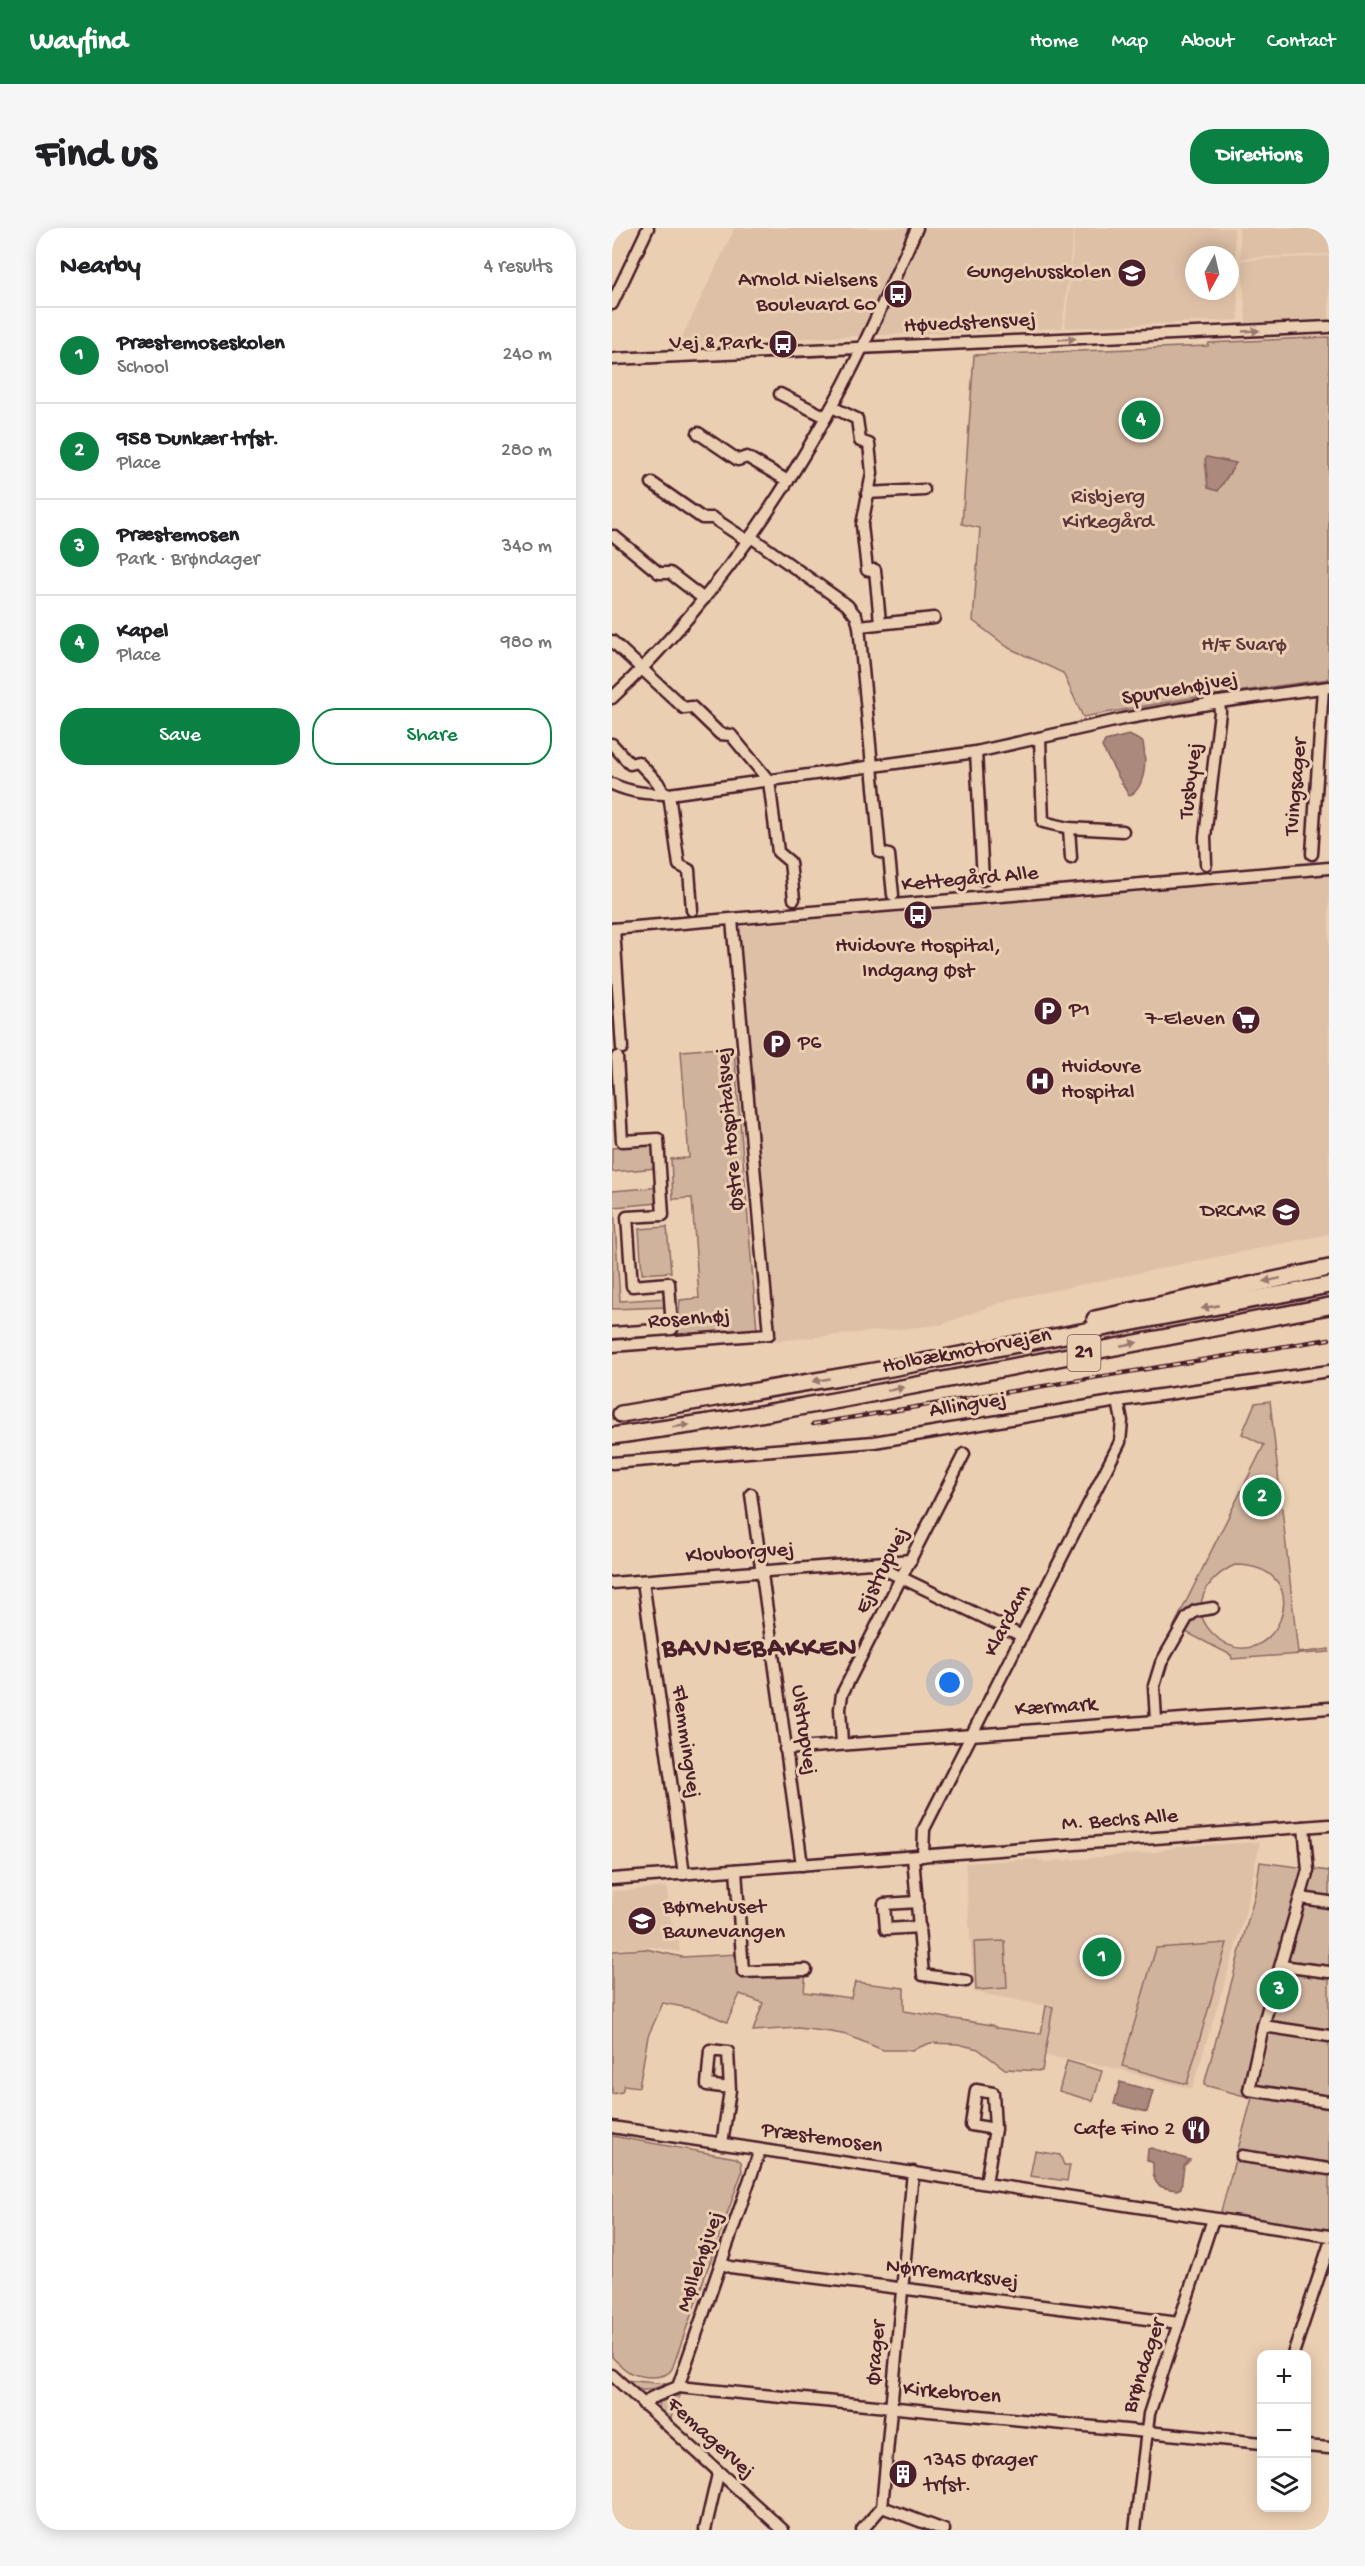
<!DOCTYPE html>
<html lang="en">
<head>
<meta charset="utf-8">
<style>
	body { margin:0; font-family:"Gochi Hand",sans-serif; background:#f6f6f6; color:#202124 }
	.controls { position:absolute; right:18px; bottom:18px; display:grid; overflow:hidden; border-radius:12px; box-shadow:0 3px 15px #0003 }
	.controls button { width:54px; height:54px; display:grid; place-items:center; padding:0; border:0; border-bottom:2px solid #e0e0e0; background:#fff; color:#202124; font:30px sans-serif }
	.compass { position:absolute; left:573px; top:18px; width:54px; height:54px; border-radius:50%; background:#fff; box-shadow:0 3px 15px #0003; rotate:188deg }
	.you { position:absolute; left:338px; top:1455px; width:21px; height:21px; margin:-15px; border:4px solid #fff; border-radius:50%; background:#1a73e8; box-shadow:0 0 0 9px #1a73e833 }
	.badge { display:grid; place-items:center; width:39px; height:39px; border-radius:50%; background:#0b8043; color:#fff; font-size:20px; font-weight:700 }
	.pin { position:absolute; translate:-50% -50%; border:3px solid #fff; box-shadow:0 2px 6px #0006 }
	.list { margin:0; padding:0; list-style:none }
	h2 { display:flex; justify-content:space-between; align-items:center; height:78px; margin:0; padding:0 24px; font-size:26px }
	h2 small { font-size:20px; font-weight:400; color:#757577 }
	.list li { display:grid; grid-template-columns:39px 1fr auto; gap:18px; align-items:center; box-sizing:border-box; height:96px; padding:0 24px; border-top:2px solid #e0e0e0 }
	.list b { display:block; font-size:22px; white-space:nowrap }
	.list p { margin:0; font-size:20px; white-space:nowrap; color:#757577 }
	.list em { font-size:20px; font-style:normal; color:#757577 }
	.actions { display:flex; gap:12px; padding:18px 24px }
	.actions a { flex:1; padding:14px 0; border:2px solid #0b8043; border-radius:24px; text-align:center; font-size:21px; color:#0b8043 }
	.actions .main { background:#0b8043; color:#fff }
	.icon { flex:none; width:33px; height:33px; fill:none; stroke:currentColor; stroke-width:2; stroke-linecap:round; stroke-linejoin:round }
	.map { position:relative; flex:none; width:717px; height:2302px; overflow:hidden; border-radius:24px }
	header { display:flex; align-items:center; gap:36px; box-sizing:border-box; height:84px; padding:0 30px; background:#0b8043; color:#fff }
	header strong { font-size:28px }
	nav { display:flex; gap:33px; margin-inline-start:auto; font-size:21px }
	.intro { display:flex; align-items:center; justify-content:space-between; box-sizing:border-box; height:144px; padding:0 36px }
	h1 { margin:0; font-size:42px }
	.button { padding:15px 27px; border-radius:24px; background:#0b8043; color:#fff; font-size:21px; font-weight:700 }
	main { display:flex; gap:36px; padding:0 36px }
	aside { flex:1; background:#fff; border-radius:24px; box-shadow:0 3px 15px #0003 }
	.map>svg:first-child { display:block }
	.built { fill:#dec0a7; fill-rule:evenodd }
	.green { fill:#d0b39c; stroke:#8d6964; stroke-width:1.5; fill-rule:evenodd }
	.water { fill:#ab897d; stroke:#845f5c; stroke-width:1.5 }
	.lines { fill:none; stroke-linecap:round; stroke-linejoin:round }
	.minor-casing { stroke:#4a1f2b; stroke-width:15 }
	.highway-casing { stroke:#4a1f2b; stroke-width:20 }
	.minor { stroke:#ebcfb2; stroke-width:10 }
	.highway { stroke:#ebcfb2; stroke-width:15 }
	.rail-casing { stroke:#4a1f2b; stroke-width:4.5 }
	.rail { stroke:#ebcfb2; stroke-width:2; stroke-dasharray:7; stroke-linecap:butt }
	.oneway { fill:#9a776e }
	.labels { text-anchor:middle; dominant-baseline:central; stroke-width:6; stroke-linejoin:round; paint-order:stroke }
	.shield { fill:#ebcfb2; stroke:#7a5454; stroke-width:1.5 }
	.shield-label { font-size:21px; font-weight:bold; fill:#4a1f2b }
	.poi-label { font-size:22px; fill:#4a1f2b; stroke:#ebcfb2; text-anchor:end }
	.street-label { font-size:22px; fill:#4a1f2b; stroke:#ebcfb2 }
	.park-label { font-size:22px; fill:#5e353c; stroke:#ebcfb2 }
	.district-label { font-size:28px; font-weight:bold; letter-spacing:1.5px; fill:#4a1f2b; stroke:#ebcfb2 }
</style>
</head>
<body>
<header>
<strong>Wayfind</strong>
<nav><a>Home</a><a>Map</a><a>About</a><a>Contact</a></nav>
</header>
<div class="intro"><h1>Find us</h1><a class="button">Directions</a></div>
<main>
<aside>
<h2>Nearby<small>4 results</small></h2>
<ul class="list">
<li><span class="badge">1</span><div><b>Præstemoseskolen</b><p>School</p></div><em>240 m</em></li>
<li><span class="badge">2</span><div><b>958 Dunkær trfst.</b><p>Place</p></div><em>280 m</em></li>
<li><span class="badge">3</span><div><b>Præstemosen</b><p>Park · Brøndager</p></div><em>340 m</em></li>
<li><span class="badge">4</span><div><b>Kapel</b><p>Place</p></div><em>980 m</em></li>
</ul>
<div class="actions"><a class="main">Save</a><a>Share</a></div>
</aside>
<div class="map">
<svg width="717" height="2302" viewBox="0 0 717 2302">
	<rect width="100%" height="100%" fill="#ebcfb2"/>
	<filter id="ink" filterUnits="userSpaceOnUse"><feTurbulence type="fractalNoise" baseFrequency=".0167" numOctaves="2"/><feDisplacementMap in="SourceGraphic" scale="12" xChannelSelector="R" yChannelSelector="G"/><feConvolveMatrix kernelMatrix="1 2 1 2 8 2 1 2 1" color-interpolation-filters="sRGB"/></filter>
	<g filter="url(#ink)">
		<g class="built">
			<polygon points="123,0 462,0 450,100 67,115"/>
			<path d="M 463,0 L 622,0 L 627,92 L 453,100 ZM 582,27 L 618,27 L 618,63 L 582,63 Z"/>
			<polygon points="627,0 717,0 717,26 629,30"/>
			<polygon points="717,28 717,91 634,95 630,32"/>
			<polygon points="717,645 717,1006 399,1071 328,1097 164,1113 125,699"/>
			<polygon points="648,1614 631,1695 580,1861 498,1839 434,1828 441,1779 362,1764 353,1635 424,1631 433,1634 545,1624 566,1618"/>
			<polygon points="55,1659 58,1690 66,1707 68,1724 43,1719 0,1721 0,1663"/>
		</g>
		<g class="green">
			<polygon points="717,109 717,451 579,470 471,489 451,445 397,420 361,393 368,300 350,296 362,127 596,118 597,115"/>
			<polygon points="122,819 145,1102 65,1109 68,1072 87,1070 80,970 61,971 59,931 77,930 69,823"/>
			<polygon points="43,917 45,940 0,944 0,920"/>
			<polygon points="50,959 47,975 2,979 8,1073 55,1070 56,1079 0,1081 0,963"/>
			<polygon points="55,999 59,1044 30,1046 27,1001"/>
			<path d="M 658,1173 L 686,1425 L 717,1421 L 717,1424 L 620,1431 L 619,1427 L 562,1398 L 652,1217 L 630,1206 L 643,1175 ZM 623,1337 C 716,1338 657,1461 601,1406 C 575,1380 595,1349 623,1337 Z"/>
			<polygon points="648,1634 717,1643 717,2003 608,1987 640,1870 592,1857 643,1666"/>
			<polygon points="393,1713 395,1760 364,1762 362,1714"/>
			<polygon points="615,1715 575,1856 510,1838 544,1720"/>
			<polygon points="34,1721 70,1729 126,1726 129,1745 194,1742 192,1764 239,1770 243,1754 292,1760 292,1783 380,1797 385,1800 429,1806 434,1778 441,1779 430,1843 393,1841 366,1821 346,1816 318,1815 300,1822 271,1822 235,1807 219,1804 186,1800 141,1803 151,1775 128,1766 115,1794 87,1782 51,1775 36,1808 27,1859 12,1857 10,1864 0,1866 0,1723"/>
			<polygon points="455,1833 490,1843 481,1873 447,1863"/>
			<path d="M 0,1908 L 124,1930 L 129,1934 L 130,1944 L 60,2141 C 53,2152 31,2150 19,2145 C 12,2142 6,2135 0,2129 Z"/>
			<polygon points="423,1923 448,1927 452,1937 458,1937 455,1953 418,1948"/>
			<path d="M 13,2152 L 55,2156 C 33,2163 31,2167 13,2152 Z"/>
			<polygon points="68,2167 58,2192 46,2181 48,2174"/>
		</g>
		<g class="water">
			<polygon points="595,229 624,235 606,263 596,260 593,231"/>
			<path d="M 517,507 L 531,514 C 534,531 535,559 517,568 L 490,519 L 493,513 Z"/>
			<polygon points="508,1854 541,1863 535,1884 502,1876"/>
			<path d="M 539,1920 L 578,1932 L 572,1938 L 569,1960 L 565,1962 C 545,1960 540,1956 541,1935 L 535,1932 L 536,1921 Z"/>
		</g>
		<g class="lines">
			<g class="minor-casing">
				<g id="minor">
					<polyline points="0,76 36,0"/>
					<polyline points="0,131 717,99"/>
					<polyline points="168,166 214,189"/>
					<polyline points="220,179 245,191 248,213 257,216 260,245 250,297 255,342 263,342 268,394"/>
					<polyline points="86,205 126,232 135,229 176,253"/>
					<polyline points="40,255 90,290 101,290 136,313"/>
					<polyline points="255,265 312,262"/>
					<polyline points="2,308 47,345 58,345 92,371"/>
					<polyline points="139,309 235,377 244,388 247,398 268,624 277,627 281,667"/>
					<polyline points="247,398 322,390"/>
					<polyline points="0,413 72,480 80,479 108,506 119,507 157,553 166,624 178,634 182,671"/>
					<path d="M 0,470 C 86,389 156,292 214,189 C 249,128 276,63 305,0"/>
					<polyline points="428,511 431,594 457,600 511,603"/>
					<polyline points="0,516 18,536 26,534 46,555 52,566"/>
					<polyline points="364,524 371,652"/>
					<path d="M 0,556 C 20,565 35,566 57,566 L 364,524 L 511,491 L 607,474 L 717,459"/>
					<polyline points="57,566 67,637 77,642 80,682"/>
					<polyline points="457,600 459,630"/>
					<polyline points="700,626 711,460"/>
					<polyline points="594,636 593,609 608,484 607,474"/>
					<polyline points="0,701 717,640"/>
					<polyline points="2,701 10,820"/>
					<polyline points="0,1105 60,1101 57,1055 20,1058 15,989 51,987 46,911 10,913 5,829"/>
					<polyline points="0,1118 157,1106 120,692"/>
					<polyline points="0,1235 262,1214 506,1173 717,1143"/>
					<polyline points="139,1266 190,1637"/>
					<polyline points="260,1335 299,1332"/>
					<polyline points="31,1353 72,1646"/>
					<polyline points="0,1355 259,1335 410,1408"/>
					<polyline points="544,1492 542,1458 549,1435 575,1390 583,1383 601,1380"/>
					<polyline points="230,1516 228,1481 230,1466 352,1226"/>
					<polyline points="173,1521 717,1480"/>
					<polyline points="692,1599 696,1642 651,1798 637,1862 717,1874"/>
					<polyline points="311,1628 312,1601 508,1214 510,1193 506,1173"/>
					<polyline points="301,1629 311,1747 354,1753"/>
					<polyline points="124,1642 131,1744 194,1742"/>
					<polyline points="0,1651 717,1597"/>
					<polyline points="689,1670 717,1674"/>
					<polyline points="306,1674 272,1676 274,1701 308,1699"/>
					<polyline points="669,1738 717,1744"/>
					<polyline points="651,1798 717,1808"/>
					<polyline points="0,1899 717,2008"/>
					<polyline points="110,1916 118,1862 116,1824 98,1822 95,1857 118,1860"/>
					<polyline points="630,1928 717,1941"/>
					<polyline points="374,1955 383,1901 381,1865 364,1862 359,1897 383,1901"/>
					<polyline points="109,2035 118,2039 567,2095"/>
					<polyline points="681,2126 717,2018"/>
					<polyline points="0,2147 171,2302"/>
					<polyline points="66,2159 148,1922"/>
					<polyline points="32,2177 39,2170 66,2159 650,2215"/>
					<polyline points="694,2218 717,2220"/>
					<polyline points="270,2279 332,2302"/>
					<polyline points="93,2302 106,2246"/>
					<polyline points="250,2302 270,2279 301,1944"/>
					<polyline points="523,2302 537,2186 601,1991"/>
				</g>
			</g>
			<g class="highway-casing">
				<g id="highway">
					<polyline points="483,1091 717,1040"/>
					<polyline points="9,1186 274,1141 717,1057"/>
					<polyline points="0,1208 119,1191 227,1172 717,1078"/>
				</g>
			</g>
			<use href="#minor" class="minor"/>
			<use href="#highway" class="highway"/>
			<g class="rail-casing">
				<polyline id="rail" points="201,1196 717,1111"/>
			</g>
			<use href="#rail" class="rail"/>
		</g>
		<defs><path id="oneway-solid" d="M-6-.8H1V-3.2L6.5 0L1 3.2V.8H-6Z" transform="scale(1.5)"/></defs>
		<g class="oneway">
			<use href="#oneway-solid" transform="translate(639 103) rotate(-3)"/>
			<use href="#oneway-solid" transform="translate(455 111) rotate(-3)"/>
			<use href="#oneway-solid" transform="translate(660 1052) rotate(168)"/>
			<use href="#oneway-solid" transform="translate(598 1079) rotate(169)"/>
			<use href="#oneway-solid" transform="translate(517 1116) rotate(-11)"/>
			<use href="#oneway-solid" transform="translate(209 1152) rotate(170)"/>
			<use href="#oneway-solid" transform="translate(284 1161) rotate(-11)"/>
			<use href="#oneway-solid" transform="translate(69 1198) rotate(-8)"/>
		</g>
	</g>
	<defs>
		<g id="school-disc" transform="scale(1.5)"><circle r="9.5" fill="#4a1f2b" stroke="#ebcfb2"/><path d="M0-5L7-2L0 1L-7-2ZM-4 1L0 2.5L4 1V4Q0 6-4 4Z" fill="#fff"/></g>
		<g id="bus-disc" transform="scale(1.5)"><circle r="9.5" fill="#4a1f2b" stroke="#ebcfb2"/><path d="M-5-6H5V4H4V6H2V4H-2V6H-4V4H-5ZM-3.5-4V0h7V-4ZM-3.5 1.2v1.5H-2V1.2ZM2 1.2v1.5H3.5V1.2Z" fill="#fff"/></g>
		<g id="parking-disc" transform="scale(1.5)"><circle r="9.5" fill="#4a1f2b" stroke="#ebcfb2"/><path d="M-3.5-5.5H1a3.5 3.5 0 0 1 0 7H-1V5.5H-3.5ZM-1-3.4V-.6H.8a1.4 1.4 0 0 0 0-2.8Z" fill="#fff"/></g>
		<g id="supermarket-disc" transform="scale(1.5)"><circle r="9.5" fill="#4a1f2b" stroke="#ebcfb2"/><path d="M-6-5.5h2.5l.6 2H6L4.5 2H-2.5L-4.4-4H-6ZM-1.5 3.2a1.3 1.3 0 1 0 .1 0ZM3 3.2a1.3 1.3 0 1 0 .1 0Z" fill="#fff"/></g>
		<g id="hospital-disc" transform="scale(1.5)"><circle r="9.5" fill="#4a1f2b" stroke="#ebcfb2"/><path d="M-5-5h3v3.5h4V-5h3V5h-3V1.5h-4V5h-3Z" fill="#fff"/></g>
		<g id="university-disc" transform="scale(1.5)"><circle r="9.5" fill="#4a1f2b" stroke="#ebcfb2"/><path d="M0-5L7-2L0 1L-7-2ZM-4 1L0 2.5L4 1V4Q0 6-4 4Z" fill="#fff"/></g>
		<g id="restaurant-disc" transform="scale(1.5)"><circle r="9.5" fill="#4a1f2b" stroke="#ebcfb2"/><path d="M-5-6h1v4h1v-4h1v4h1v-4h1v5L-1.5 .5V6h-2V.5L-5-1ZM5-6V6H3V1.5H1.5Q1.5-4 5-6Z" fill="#fff"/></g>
		<g id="building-disc" transform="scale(1.5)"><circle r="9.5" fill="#4a1f2b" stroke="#ebcfb2"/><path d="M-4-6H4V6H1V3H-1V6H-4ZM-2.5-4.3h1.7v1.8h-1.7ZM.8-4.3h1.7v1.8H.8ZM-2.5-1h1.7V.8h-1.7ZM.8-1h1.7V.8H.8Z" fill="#fff"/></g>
	</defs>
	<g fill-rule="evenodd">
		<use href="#school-disc" x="520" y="45"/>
		<use href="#bus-disc" x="286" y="66"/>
		<use href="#bus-disc" x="171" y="116"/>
		<use href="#bus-disc" x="306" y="687"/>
		<use href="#parking-disc" x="436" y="783"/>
		<use href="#supermarket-disc" x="634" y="792"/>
		<use href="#parking-disc" x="165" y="816"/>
		<use href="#hospital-disc" x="428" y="853"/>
		<use href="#university-disc" x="674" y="984"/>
		<use href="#school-disc" x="30" y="1693"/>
		<use href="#restaurant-disc" x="584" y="1902"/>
		<use href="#building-disc" x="291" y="2246"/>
	</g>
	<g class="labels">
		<rect class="shield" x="455.5" y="1107" width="33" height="36" rx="4.5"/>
		<g class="shield-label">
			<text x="472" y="1125">21</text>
		</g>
		<g class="poi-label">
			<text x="499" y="45">Gungehusskolen</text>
			<text x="265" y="53">Arnold Nielsens<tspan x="265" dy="25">Boulevard 60</tspan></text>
			<text x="150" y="116">Vej &amp; Park</text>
			<text x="306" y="719" text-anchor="middle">Hvidovre Hospital,<tspan x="306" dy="25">Indgang Øst</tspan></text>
			<text x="457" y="783" text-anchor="start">P1</text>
			<text x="613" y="792">7-Eleven</text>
			<text x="186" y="816" text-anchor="start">P6</text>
			<text x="449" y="840" text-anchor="start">Hvidovre<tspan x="449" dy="25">Hospital</tspan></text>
			<text x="653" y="984">DRCMR</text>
			<text x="51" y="1680" text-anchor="start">Børnehuset<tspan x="51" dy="25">Baunevangen</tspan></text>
			<text x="563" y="1902">Cafe Fino 2</text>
			<text x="312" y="2233" text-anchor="start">1345 Ørager<tspan x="312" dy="25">trfst.</tspan></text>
		</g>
		<g class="street-label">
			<text transform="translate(358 96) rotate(-3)">Høvedstensvej</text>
			<text transform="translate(568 462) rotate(-10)">Spurvehøjvej</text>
			<text transform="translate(580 553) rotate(-83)">Tusbyvej</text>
			<text transform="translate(685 559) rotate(-85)">Tvingsager</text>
			<text transform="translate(358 652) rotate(-5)">Kettegård Alle</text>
			<text transform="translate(119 901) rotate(-95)">Østre Hospitalsvej</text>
			<text transform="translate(77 1092) rotate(-4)">Rosenhøj</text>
			<text transform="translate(355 1124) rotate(-11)">Holbækmotorvejen</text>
			<text transform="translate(356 1178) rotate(-9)">Allingvej</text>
			<text transform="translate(128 1326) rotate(-4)">Klovborgvej</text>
			<text transform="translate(271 1343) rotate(-63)">Ejstrupvej</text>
			<text transform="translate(396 1393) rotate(-63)">Klardam</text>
			<text transform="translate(444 1480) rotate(-4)">Kærmark</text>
			<text transform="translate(191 1502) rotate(82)">Ulstrupvej</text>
			<text transform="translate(73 1514) rotate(82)">Flemmingvej</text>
			<text transform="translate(508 1593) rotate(-4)">M. Bechs Alle</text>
			<text transform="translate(210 1911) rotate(8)">Præstemosen</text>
			<text transform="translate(89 2034) rotate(-71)">Møllehøjvej</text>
			<text transform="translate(340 2047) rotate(7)">Nørremarksvej</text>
			<text transform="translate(265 2125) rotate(-85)">Ørager</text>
			<text transform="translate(533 2138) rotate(-72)">Brøndager</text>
			<text transform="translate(340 2166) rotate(5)">Kirkebroen</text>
			<text transform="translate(98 2211) rotate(42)">Femagervej</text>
		</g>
		<g class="park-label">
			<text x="496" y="270">Risbjerg<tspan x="496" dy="25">Kirkegård</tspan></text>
			<text x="632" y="418">H/F Svarø</text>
		</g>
		<g class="district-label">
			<text x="148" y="1421">BAVNEBAKKEN</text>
		</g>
	</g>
</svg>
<div class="controls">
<button>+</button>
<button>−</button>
<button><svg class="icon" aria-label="layers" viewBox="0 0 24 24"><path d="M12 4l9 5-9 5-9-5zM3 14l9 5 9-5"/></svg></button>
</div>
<svg class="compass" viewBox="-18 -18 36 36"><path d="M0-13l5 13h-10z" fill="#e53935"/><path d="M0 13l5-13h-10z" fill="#757577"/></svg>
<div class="you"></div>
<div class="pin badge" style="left:490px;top:1729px">1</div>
<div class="pin badge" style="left:650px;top:1269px">2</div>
<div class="pin badge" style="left:667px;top:1762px">3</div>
<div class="pin badge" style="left:529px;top:192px">4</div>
</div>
</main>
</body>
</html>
